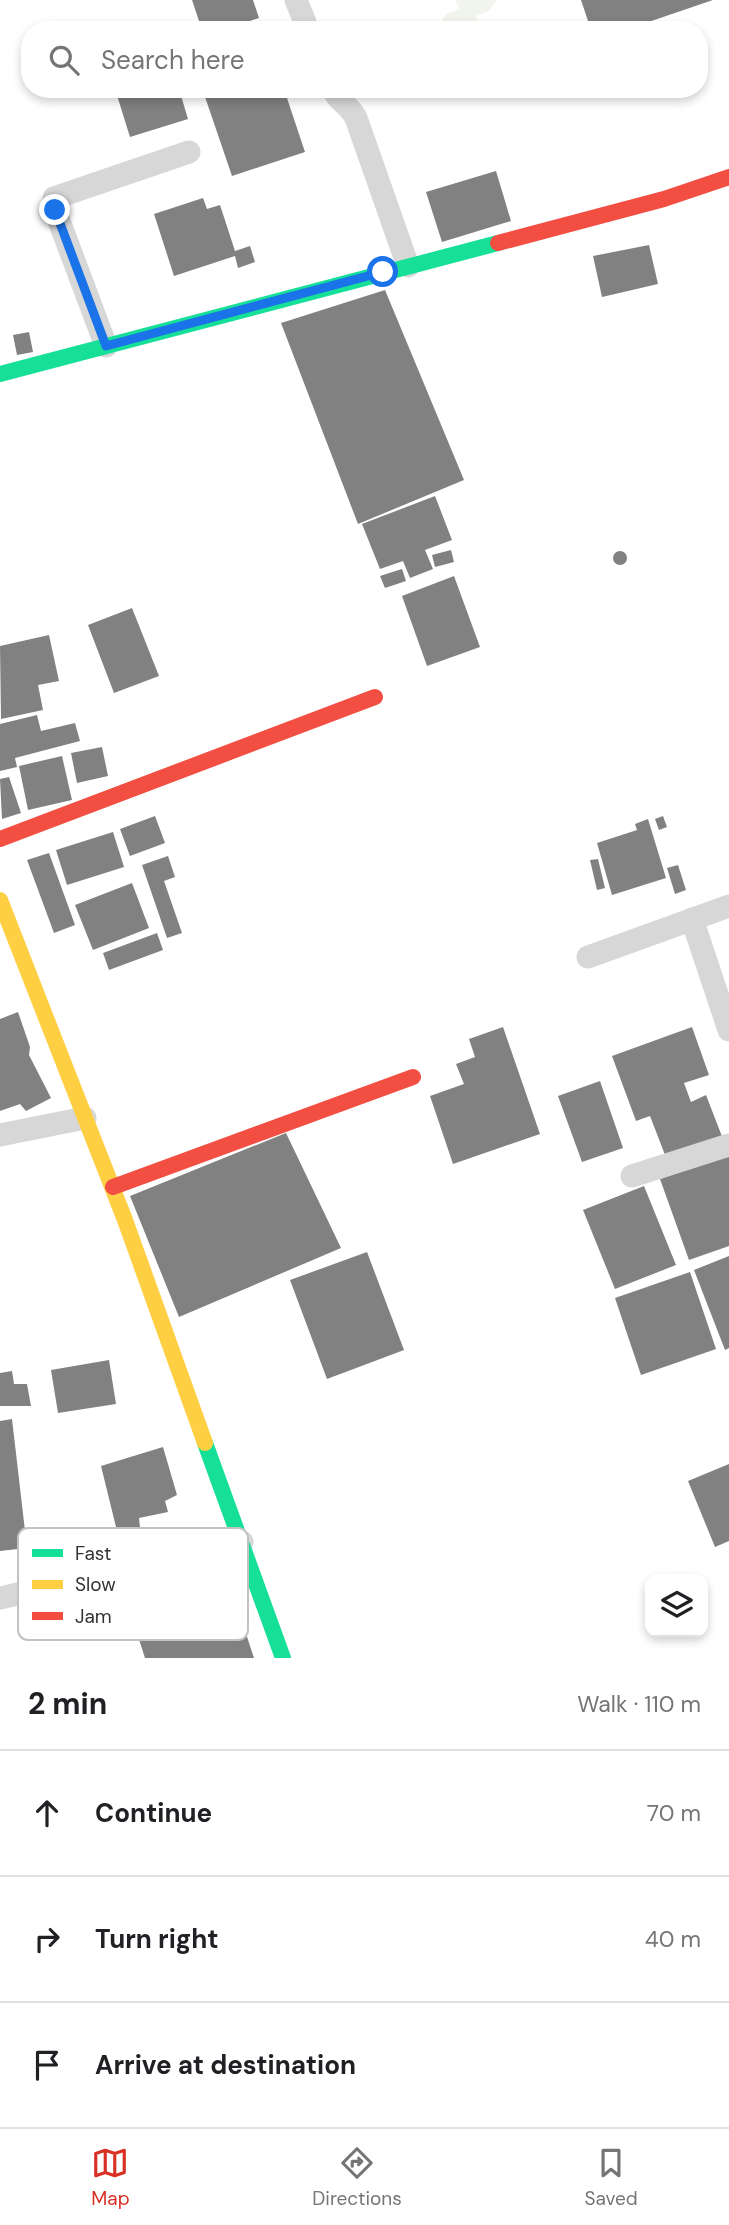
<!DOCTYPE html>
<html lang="en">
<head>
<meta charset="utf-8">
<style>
	body { margin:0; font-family:"DM Sans",sans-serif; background:#f6f6f6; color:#202124 }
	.controls { position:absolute; right:21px; bottom:21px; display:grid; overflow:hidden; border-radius:14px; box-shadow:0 4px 10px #0003 }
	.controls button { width:63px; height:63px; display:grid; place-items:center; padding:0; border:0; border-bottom:2px solid #e0e0e0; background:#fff; color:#202124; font:35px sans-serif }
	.stop { position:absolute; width:21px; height:21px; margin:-16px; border:5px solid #1a73e8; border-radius:50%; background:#fff }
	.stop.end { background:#1a73e8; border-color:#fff; box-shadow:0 2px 7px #0008 }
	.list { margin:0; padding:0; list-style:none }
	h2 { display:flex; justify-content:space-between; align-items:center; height:91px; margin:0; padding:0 28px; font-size:30px }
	h2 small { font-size:23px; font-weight:400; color:#757577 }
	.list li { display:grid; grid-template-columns:46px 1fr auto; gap:21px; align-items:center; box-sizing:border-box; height:126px; padding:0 28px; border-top:2px solid #e0e0e0 }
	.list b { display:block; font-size:26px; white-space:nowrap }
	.list em { font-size:23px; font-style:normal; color:#757577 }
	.icon { flex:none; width:38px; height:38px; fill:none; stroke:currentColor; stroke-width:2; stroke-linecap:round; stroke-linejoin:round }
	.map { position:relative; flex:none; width:729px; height:1658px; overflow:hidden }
	.search { position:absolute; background:#fff; box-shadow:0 4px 10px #0003; left:21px; right:21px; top:21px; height:77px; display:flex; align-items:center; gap:18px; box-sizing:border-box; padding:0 24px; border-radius:28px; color:#757577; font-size:26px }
	.sheet { height:469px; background:#fff }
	nav { display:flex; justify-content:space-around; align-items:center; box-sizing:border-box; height:98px; border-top:2px solid #e0e0e0; background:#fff; font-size:19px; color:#757577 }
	nav a { display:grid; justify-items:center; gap:4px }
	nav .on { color:#d93025 }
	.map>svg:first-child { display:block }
	.green { fill:#f1f5ed }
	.building { fill:#818181 }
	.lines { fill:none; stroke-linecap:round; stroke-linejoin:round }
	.street { stroke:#d7d7d7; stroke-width:23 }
	.fast { stroke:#16e098; stroke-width:16 }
	.slow { stroke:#ffcf43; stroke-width:16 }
	.jam { stroke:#f24e42; stroke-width:16 }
	.route { stroke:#1a73e8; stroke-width:9 }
	.key { fill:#fff; stroke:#c2c2c2; stroke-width:2 }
	.key-label { font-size:19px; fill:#333 }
</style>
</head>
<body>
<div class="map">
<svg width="729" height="1658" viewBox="0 0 729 1658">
	<rect width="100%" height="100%" fill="#fff"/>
	<polygon class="green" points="455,0 497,0 489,11 476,16 482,30 437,30 446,14 460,9"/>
	<g class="building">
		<polygon points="192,0 253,0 259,18 221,30 202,30"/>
		<polygon points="581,0 713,0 625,30 591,30"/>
		<polygon points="115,89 179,89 188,119 130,137"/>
		<polygon points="208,89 284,89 305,152 232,176 203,91"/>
		<polygon points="496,171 511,221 442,242 426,192"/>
		<polygon points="203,198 207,209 220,205 235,251 250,246 255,262 238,268 235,256 174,276 154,214"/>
		<polygon points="649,245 658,284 602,297 593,256"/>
		<polygon points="385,290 464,480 358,524 281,323"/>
		<polygon points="29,332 33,352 17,355 13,335"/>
		<polygon points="435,496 452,540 425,550 433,569 410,578 403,561 380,569 362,524"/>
		<polygon points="451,550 454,562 435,567 432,555"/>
		<circle cx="620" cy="558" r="7"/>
		<polygon points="402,569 406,581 385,588 380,576"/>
		<polygon points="454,576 480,647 427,666 402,596"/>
		<polygon points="132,608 159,676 114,693 88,625"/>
		<polygon points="49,635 59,681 38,685 43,710 1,719 0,646"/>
		<polygon points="37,715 41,731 75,723 80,741 15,758 17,767 0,771 0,724"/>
		<polygon points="102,747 108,776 77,783 71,753"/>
		<polygon points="62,756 72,800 28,810 19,766"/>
		<polygon points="9,777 21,813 2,819 0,779"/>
		<polygon points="155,816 165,843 130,856 120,829"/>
		<polygon points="663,816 667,827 659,830 655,819"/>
		<polygon points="648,819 666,878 612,895 597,843 637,830 635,824"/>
		<polygon points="113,832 124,867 67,885 56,850"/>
		<polygon points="49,853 75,925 54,933 27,860"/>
		<polygon points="168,856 175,877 164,881 182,933 167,938 142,865"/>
		<polygon points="598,859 605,888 597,890 590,860"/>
		<polygon points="678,865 686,890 675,894 667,868"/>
		<polygon points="132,883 149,928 93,950 75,905"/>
		<polygon points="157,933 163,950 109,970 103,953"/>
		<polygon points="18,1012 30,1047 29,1055 51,1098 26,1111 20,1104 0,1111 0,1019"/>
		<polygon points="503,1027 540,1134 453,1164 430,1096 464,1084 456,1064 475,1057 469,1039"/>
		<polygon points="692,1027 709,1075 684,1083 691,1102 706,1095 723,1139 667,1160 650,1116 636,1121 612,1056"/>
		<polygon points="600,1081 623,1148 582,1162 558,1096"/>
		<polygon points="286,1133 341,1248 179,1317 130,1196"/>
		<polygon points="729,1154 729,1246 689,1260 660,1179"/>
		<polygon points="644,1186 676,1265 615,1289 583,1210"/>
		<polygon points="367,1252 404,1350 327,1379 290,1280"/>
		<polygon points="729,1256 729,1348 725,1350 694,1270"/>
		<polygon points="690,1272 716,1349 641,1375 615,1298"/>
		<polygon points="109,1360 116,1404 58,1413 51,1370"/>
		<polygon points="12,1371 14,1384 27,1384 31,1406 0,1406 0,1373"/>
		<polygon points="12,1419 27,1548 0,1551 0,1421"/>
		<polygon points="163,1447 177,1495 165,1501 168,1512 139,1518 140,1527 117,1531 101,1466"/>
		<polygon points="729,1464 729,1541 715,1547 688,1481"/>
		<polygon points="224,1567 254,1658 145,1658 126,1599"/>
	</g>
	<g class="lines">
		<g class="street">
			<polyline points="296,0 308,30"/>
			<path d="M 333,89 C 338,102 349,104 356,118 L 408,266"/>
			<polyline points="106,346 55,210 54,198 189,152"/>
			<polyline points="692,919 729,1030"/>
			<polyline points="588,957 729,906"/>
			<polyline points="0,1135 85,1118"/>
			<polyline points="632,1176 729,1145"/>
			<polyline points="0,1598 242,1542"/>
		</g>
		<g class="fast">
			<polyline points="0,374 498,243"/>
			<polyline points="205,1443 283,1658"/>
		</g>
		<polyline class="slow" points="0,900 125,1220 205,1443"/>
		<g class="jam">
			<polyline points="498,243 664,199 729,177"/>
			<polyline points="0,839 375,697"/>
			<polyline points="113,1187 413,1077"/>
		</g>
	</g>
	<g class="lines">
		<polyline class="route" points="55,210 106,346 383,272"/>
	</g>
	<rect x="18" y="1528" width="230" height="112" rx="10" class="key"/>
	<rect x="32" y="1549" width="31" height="8" fill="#16e098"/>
	<rect x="32" y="1580" width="31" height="9" fill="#ffcf43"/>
	<rect x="32" y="1612" width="31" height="8" fill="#f24e42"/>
	<g class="key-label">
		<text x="75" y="1560">Fast</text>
		<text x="75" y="1591">Slow</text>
		<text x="75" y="1623">Jam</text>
	</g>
</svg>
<div class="controls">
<button><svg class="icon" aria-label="layers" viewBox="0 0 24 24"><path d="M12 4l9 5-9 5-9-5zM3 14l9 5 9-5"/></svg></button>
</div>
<div class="stop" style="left:383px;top:272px"></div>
<div class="stop end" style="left:55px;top:210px"></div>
<div class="search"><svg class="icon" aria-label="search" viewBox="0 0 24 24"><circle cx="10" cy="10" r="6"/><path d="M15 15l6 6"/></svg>Search here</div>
</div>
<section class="sheet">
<h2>2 min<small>Walk · 110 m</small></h2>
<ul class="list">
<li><svg class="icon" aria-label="ahead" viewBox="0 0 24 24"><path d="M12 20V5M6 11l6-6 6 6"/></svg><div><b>Continue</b></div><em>70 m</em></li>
<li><svg class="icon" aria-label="right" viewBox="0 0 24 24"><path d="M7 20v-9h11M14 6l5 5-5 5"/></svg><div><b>Turn right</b></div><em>40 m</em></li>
<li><svg class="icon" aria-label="arrive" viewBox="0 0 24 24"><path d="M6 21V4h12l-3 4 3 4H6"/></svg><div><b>Arrive at destination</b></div></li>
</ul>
</section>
<nav>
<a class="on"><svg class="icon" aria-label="map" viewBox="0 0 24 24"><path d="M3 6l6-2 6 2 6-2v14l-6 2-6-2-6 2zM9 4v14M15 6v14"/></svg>Map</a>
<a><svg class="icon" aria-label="directions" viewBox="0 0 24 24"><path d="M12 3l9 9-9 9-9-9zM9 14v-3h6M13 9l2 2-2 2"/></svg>Directions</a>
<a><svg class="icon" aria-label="saved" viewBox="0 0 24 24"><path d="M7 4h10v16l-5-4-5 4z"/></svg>Saved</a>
</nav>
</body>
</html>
